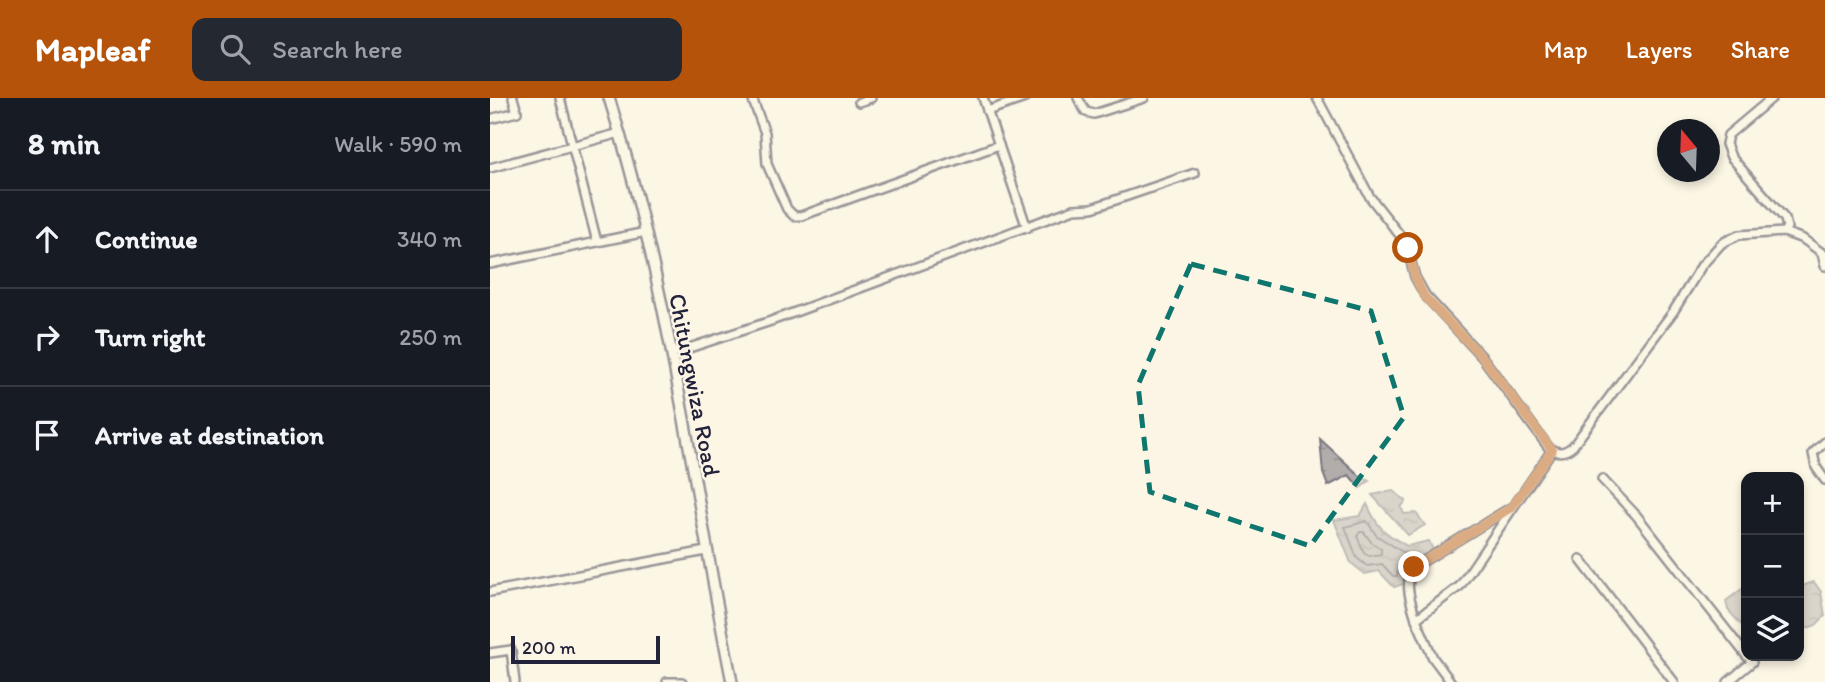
<!DOCTYPE html>
<html lang="en">
<head>
<meta charset="utf-8">
<style>
	body { margin:0; font-family:Itim,sans-serif; background:#242831; color:#f1f3f6 }
	.controls { position:absolute; right:21px; bottom:21px; display:grid; overflow:hidden; border-radius:14px; box-shadow:0 4px 10px #0003 }
	.controls button { width:63px; height:63px; display:grid; place-items:center; padding:0; border:0; border-bottom:2px solid #363941; background:#171b24; color:#f1f3f6; font:35px sans-serif }
	.compass { position:absolute; left:1167px; top:21px; width:63px; height:63px; border-radius:50%; background:#171b24; box-shadow:0 4px 10px #0003; rotate:341deg }
	.scale { position:absolute; left:21px; bottom:18px; width:149px; box-sizing:border-box; padding-left:7px; border:4px solid #22223b; border-top:0; font-size:19px; line-height:24px; white-space:nowrap; color:#22223b; -webkit-text-stroke:5px #fcf5e5; paint-order:stroke }
	.stop { position:absolute; width:21px; height:21px; margin:-16px; border:5px solid #b45309; border-radius:50%; background:#fff }
	.stop.end { background:#b45309; border-color:#fff; box-shadow:0 2px 7px #0008 }
	.list { margin:0; padding:0; list-style:none }
	h2 { display:flex; justify-content:space-between; align-items:center; height:91px; margin:0; padding:0 28px; font-size:30px }
	h2 small { font-size:23px; font-weight:400; color:#9ea1a6 }
	.list li { display:grid; grid-template-columns:46px 1fr auto; gap:21px; align-items:center; box-sizing:border-box; height:98px; padding:0 28px; border-top:2px solid #363941 }
	.list b { display:block; font-size:26px; white-space:nowrap }
	.list em { font-size:23px; font-style:normal; color:#9ea1a6 }
	.icon { flex:none; width:38px; height:38px; fill:none; stroke:currentColor; stroke-width:2; stroke-linecap:round; stroke-linejoin:round }
	.map { position:relative; flex:none; width:1335px; height:584px; overflow:hidden }
	header { display:flex; align-items:center; gap:42px; box-sizing:border-box; height:98px; padding:0 35px; background:#b45309; color:#fff }
	header strong { font-size:33px }
	nav { display:flex; gap:38px; margin-inline-start:auto; font-size:24px }
	.search { width:490px; height:63px; background:#242831; display:flex; align-items:center; gap:18px; box-sizing:border-box; padding:0 24px; border-radius:14px; color:#9ea1a6; font-size:26px }
	main { display:flex }
	aside { flex:1; background:#171b24 }
	.map>svg:first-child { display:block }
	.water { fill:url(#water-ripples); stroke:#78757e; stroke-width:2 }
	.lines { fill:none; stroke-linecap:round; stroke-linejoin:round }
	.shore { stroke:#5c5a68; stroke-width:2 }
	.minor-casing { stroke:#22223b; stroke-width:12 }
	.major-casing { stroke:#22223b; stroke-width:14 }
	.minor { stroke:#fcf5e5; stroke-width:7 }
	.major { stroke:#fcf5e5; stroke-width:9 }
	.route { stroke:#b45309; stroke-width:9 }
	.marked { fill:none; stroke:#0f766e; stroke-width:5; stroke-dasharray:14 9; stroke-linejoin:round }
	.labels { text-anchor:middle; dominant-baseline:central; stroke-width:5; stroke-linejoin:round; paint-order:stroke }
	.street-label { font-size:24px; fill:#22223b; stroke:#fcf5e5 }
</style>
</head>
<body>
<header>
<strong>Mapleaf</strong>
<div class="search"><svg class="icon" aria-label="search" viewBox="0 0 24 24"><circle cx="10" cy="10" r="6"/><path d="M15 15l6 6"/></svg>Search here</div>
<nav><a>Map</a><a>Layers</a><a>Share</a></nav>
</header>
<main>
<aside>
<h2>8 min<small>Walk · 590 m</small></h2>
<ul class="list">
<li><svg class="icon" aria-label="ahead" viewBox="0 0 24 24"><path d="M12 20V5M6 11l6-6 6 6"/></svg><div><b>Continue</b></div><em>340 m</em></li>
<li><svg class="icon" aria-label="right" viewBox="0 0 24 24"><path d="M7 20v-9h11M14 6l5 5-5 5"/></svg><div><b>Turn right</b></div><em>250 m</em></li>
<li><svg class="icon" aria-label="arrive" viewBox="0 0 24 24"><path d="M6 21V4h12l-3 4 3 4H6"/></svg><div><b>Arrive at destination</b></div></li>
</ul>
</aside>
<div class="map">
<svg width="1335" height="584" viewBox="0 0 1335 584">
	<defs>
		<pattern id="water-ripples" width="26" height="14" patternUnits="userSpaceOnUse" patternTransform="scale(1.75)"><rect width="26" height="14" fill="#b2adab"/><path d="M2 4q2-2 4 0t4 0M15 11q2-2 4 0t4 0" fill="none" stroke="#908c8c"/></pattern>
	</defs>
	<rect width="100%" height="100%" fill="#fcf5e5"/>
	<filter id="ink" filterUnits="userSpaceOnUse"><feTurbulence type="fractalNoise" baseFrequency=".0143" numOctaves="2"/><feDisplacementMap in="SourceGraphic" scale="14" xChannelSelector="R" yChannelSelector="G"/><feConvolveMatrix kernelMatrix="1 2 1 2 8 2 1 2 1" color-interpolation-filters="sRGB"/></filter>
	<g filter="url(#ink)">
		<g class="water">
			<polygon points="830,341 869,377 879,383 870,390 859,377 838,388 833,375"/>
			<polygon points="903,393 916,403 911,409 914,416 926,415 935,427 918,437 882,397"/>
			<path d="M 877,406 C 888,431 894,435 917,448 L 939,443 L 943,452 L 916,466 L 916,485 L 904,489 L 889,473 L 875,476 L 861,465 L 844,422 L 870,418 Z"/>
			<polygon points="1324,484 1331,494 1335,518 1326,527 1309,533 1309,489"/>
			<polygon points="1252,491 1256,491 1256,532 1238,512 1236,503"/>
		</g>
		<g class="lines">
			<g class="shore">
				<polygon points="877,423 886,437 914,455 909,464 907,478 903,478 892,466 877,468 867,460 855,429"/>
				<polygon points="870,434 874,434 881,444 891,451 891,456 880,458 874,455 867,438"/>
			</g>
			<g class="minor-casing">
				<g id="minor">
					<polyline points="70,0 107,144"/>
					<polyline points="262,0 275,35 277,66 297,111 304,118 311,118 509,47"/>
					<polyline points="493,0 537,130"/>
					<polyline points="588,0 596,14 604,16 654,0"/>
					<path d="M 827,0 L 880,99 L 916,145 L 925,179 L 935,197 L 993,260 L 1059,350 C 1068,356 1075,355 1083,348 L 1183,214 L 1212,167 L 1232,145 L 1249,137 L 1294,134 L 1313,141 L 1335,157"/>
					<polyline points="1282,0 1238,37 1236,46 1241,59 1295,121 1297,129 1294,134"/>
					<polyline points="369,4 381,0"/>
					<polyline points="497,13 535,0"/>
					<polyline points="0,21 27,14 23,0"/>
					<polyline points="0,70 130,35"/>
					<polyline points="1332,155 1335,168"/>
					<polyline points="0,166 156,134"/>
					<polyline points="181,256 281,223 584,111 602,110 705,75"/>
					<polyline points="1335,344 1323,355 1326,369 1335,382"/>
					<polyline points="1112,381 1146,417 1256,557"/>
					<polyline points="1090,461 1184,584"/>
					<polyline points="0,494 216,453"/>
					<path d="M 926,521 C 921,503 913,486 924,469 L 1020,410"/>
					<polyline points="0,555 21,552 25,584"/>
					<polyline points="177,584 192,584"/>
					<polyline points="961,584 943,560 926,521 970,488 1062,352"/>
					<polyline points="1238,584 1262,564 1257,558"/>
				</g>
			</g>
			<g class="major-casing">
				<path id="major" d="M 119,0 C 179,190 203,389 242,584"/>
			</g>
			<use href="#minor" class="minor"/>
			<use href="#major" class="major"/>
		</g>
	</g>
	<g class="lines" filter="url(#ink)">
		<polyline class="route" points="918,150 925,179 934,198 993,260 1062,352 1022,409 924,469"/>
	</g>
	<path d="M0 0H1335V584H0ZM 701,166 L 881,213 L 914,319 L 820,448 L 660,394 L 648,287 Z" fill="#fcf5e5" fill-opacity=".55" fill-rule="evenodd"/>
	<path class="marked" d="M 701,166 L 881,213 L 914,319 L 820,448 L 660,394 L 648,287 Z"/>
	<g class="labels">
		<g class="street-label">
			<text transform="translate(205 287) rotate(79)">Chitungwiza Road</text>
		</g>
	</g>
</svg>
<div class="controls">
<button>+</button>
<button>−</button>
<button><svg class="icon" aria-label="layers" viewBox="0 0 24 24"><path d="M12 4l9 5-9 5-9-5zM3 14l9 5 9-5"/></svg></button>
</div>
<svg class="compass" viewBox="-18 -18 36 36"><path d="M0-13l5 13h-10z" fill="#e53935"/><path d="M0 13l5-13h-10z" fill="#9ea1a6"/></svg>
<div class="scale">200 m</div>
<div class="stop" style="left:918px;top:150px"></div>
<div class="stop end" style="left:924px;top:469px"></div>
</div>
</main>
</body>
</html>
